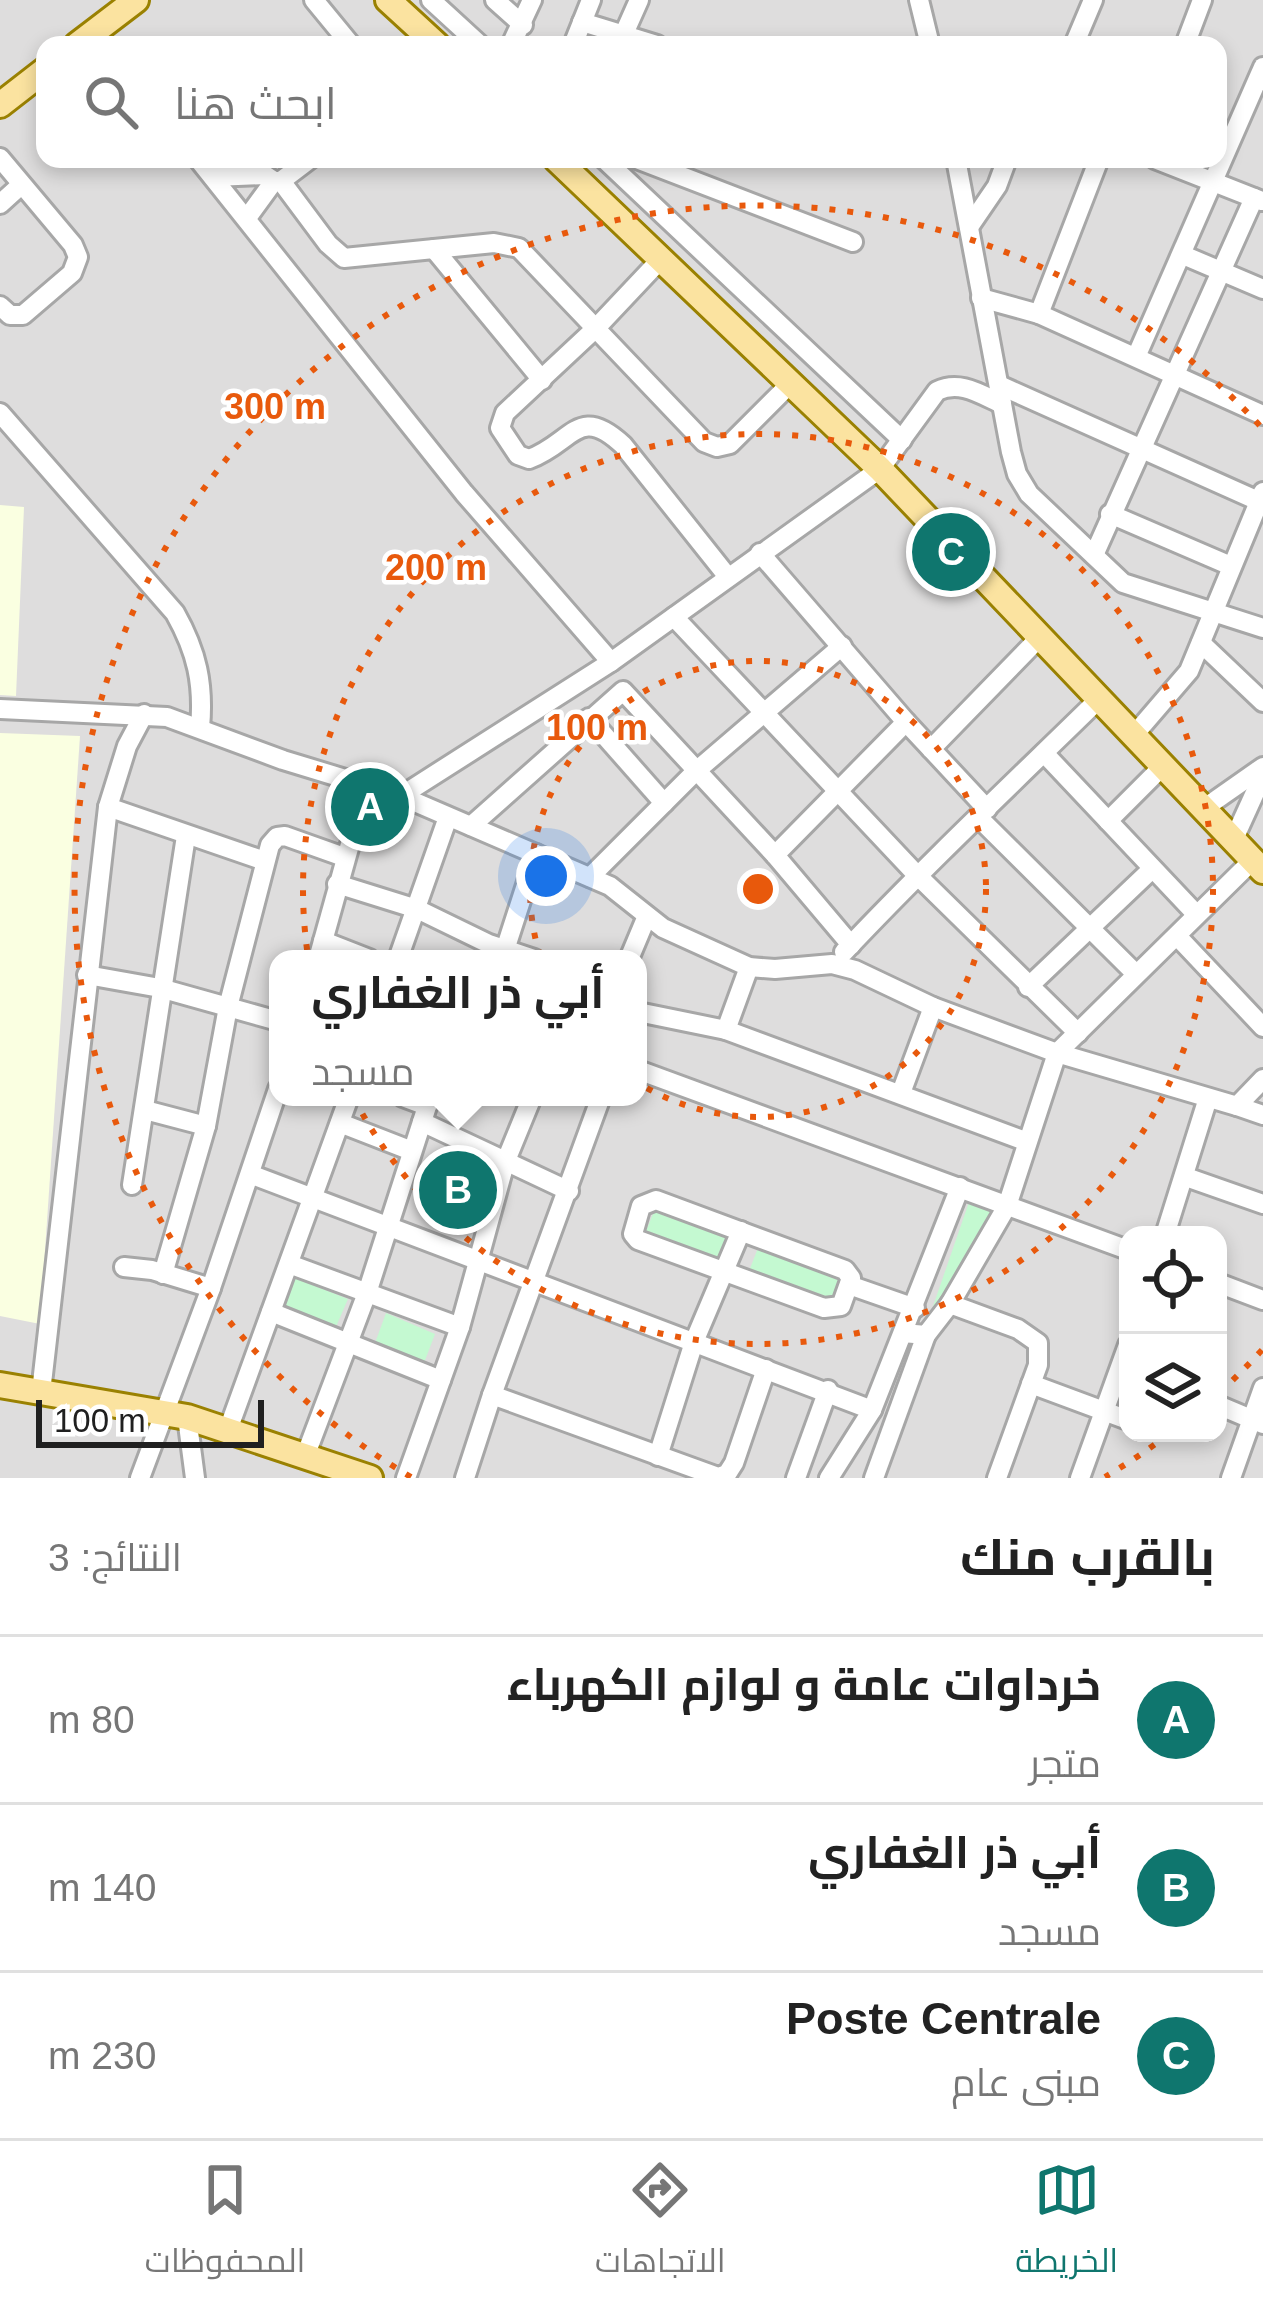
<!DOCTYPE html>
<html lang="ar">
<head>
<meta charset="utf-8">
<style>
	body { margin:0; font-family:Helvetica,Cairo,sans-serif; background:#f6f6f6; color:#222; direction:rtl }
	.controls { position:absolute; right:36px; bottom:36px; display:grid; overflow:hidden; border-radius:24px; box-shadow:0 6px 18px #0003 }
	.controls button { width:108px; height:108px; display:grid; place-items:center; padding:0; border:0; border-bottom:3px solid #e0e0e0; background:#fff; color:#222; font:60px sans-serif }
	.scale { position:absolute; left:36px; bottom:30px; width:228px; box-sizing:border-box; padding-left:12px; border:6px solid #202020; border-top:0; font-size:33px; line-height:42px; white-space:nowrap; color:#202020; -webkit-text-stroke:9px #fff; paint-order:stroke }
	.you { position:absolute; left:546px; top:876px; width:42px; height:42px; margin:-30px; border:9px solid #fff; border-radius:50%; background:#1a73e8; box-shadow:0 0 0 18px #1a73e833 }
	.badge { display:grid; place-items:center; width:78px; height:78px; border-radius:50%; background:#0f766e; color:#fff; font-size:39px; font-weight:700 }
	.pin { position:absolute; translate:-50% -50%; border:6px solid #fff; box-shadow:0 3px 12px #0006 }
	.popup { position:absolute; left:269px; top:950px; width:378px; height:156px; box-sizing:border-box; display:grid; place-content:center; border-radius:24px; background:#fff; filter:drop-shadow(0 3px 9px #0005); font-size:39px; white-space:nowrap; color:#767676 }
	.popup b { font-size:45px; color:#222 }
	.popup::after { content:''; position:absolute; left:50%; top:100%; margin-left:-24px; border:24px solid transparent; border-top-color:#fff }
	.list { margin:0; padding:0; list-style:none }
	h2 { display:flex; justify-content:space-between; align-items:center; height:156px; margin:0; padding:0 48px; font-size:51px }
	h2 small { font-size:39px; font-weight:400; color:#767676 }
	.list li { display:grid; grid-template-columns:78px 1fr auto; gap:36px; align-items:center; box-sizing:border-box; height:168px; padding:0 48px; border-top:3px solid #e0e0e0 }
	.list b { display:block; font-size:45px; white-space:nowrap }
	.list p { margin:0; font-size:39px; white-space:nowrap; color:#767676 }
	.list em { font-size:39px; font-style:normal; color:#767676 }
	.icon { flex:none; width:66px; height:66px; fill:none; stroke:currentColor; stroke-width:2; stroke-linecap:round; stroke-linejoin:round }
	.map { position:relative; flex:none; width:1263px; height:1478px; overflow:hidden; direction:ltr }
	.search { position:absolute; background:#fff; box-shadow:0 6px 18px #0003; left:36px; right:36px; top:36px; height:132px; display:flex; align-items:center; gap:30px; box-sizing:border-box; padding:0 42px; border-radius:24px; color:#767676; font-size:45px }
	.sheet { height:660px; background:#fff }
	nav { display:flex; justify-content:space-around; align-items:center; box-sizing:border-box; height:168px; border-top:3px solid #e0e0e0; background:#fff; font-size:33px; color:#767676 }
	nav a { display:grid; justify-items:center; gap:6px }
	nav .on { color:#0f766e }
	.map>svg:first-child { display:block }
	.residential { fill:#dedddd; fill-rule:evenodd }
	.education { fill:#faffe1 }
	.park { fill:#c4f9d1 }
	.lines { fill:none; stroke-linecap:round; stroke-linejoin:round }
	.minor-casing { stroke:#a7a7a7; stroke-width:24 }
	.major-casing { stroke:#9a8101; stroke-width:30 }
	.minor { stroke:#fff; stroke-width:18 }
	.major { stroke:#fbe3a0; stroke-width:24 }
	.ring { fill:none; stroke:#e8590c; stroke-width:6; stroke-dasharray:6 12 }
	.centre { fill:#e8590c; stroke:#fff; stroke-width:6 }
	.ring-label { font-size:36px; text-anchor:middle; font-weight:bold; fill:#e8590c; stroke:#fff; stroke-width:9; stroke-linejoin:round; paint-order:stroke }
</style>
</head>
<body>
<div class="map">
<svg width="1263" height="1478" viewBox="0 0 1263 1478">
	<rect width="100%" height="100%" fill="#f0efe6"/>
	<path class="residential" d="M 0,0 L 1263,0 L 1263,1478 L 0,1478 ZM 45,45 L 1218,45 L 1218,159 L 45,159 ZM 278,959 L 638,959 L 638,1097 L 278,1097 ZM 1128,1235 L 1218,1235 L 1218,1433 L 1128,1433 Z"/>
	<g class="education">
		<polygon points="0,505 24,507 16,696 0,695"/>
		<polygon points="0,733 80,736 40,1324 0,1316"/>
	</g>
	<g class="park">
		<polygon points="969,1202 1000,1216 931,1312"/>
		<polygon points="657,1204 733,1235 722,1262 646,1231"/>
		<polygon points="760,1243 843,1276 832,1304 749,1271"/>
		<polygon points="295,1278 348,1299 335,1329 283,1308"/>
		<polygon points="386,1313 435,1334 424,1363 375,1343"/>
	</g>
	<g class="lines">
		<g class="minor-casing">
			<g id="minor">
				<polyline points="314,0 351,45"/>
				<polyline points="431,0 480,45"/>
				<polyline points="495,0 523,25"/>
				<polyline points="919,0 930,45"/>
				<polyline points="582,22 657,45"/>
				<polyline points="511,45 532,0"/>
				<polyline points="573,45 591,0"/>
				<polyline points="619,45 639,0"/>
				<polyline points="1074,45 1093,0"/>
				<polyline points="1185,45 1202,0"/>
				<polyline points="0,158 73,245 78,257 72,273 23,315 10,315 0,306"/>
				<polyline points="198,159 464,493 611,662"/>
				<polyline points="604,159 902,440"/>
				<polyline points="637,159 853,242"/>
				<polyline points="956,159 1011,452 1017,474 1029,494 1123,583 1263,628"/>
				<polyline points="1155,159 1262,201"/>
				<polyline points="213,177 265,175 274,181"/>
				<polyline points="281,181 328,244 344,258 494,243 519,248 704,442 717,447 730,444 789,385"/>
				<polyline points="0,204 21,185"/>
				<polyline points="247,218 274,181 281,181 310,159"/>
				<polyline points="969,227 997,186 1007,159"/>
				<polyline points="434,249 542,380"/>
				<polyline points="1183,255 1263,289"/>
				<path d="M 661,259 L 596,328 L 505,413 L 500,428 L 518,455 L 529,459 C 573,443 578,403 623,445 L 728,577"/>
				<polyline points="981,298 1039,314 1263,415"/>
				<polyline points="1039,314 1099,159"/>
				<polyline points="1136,357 1263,67"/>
				<polyline points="999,385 1263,503"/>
				<path d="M 0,413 L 175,613 C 197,652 204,684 200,728"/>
				<polyline points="1110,514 1231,566"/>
				<polyline points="760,553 906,722 987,809"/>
				<polyline points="1094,555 1254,198"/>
				<polyline points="674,617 916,874 1078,1033"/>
				<polyline points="1201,643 1263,702"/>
				<path d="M 0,709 L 167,717 L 283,760 L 401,796 L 611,662 L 880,469 L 937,391 C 960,380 980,394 1002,404"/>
				<polyline points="589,718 664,803"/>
				<polyline points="1134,735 1189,671 1263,492"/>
				<polyline points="931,749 1040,637"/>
				<polyline points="1044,753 1196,914"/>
				<polyline points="401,796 610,886 663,928 749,967 775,969 832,964 855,970 933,1007 1057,1053 1237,1106"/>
				<polyline points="108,807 265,861"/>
				<polyline points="1203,809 1263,767"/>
				<polyline points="979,818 1136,974"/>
				<polyline points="1108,821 1162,767"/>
				<polyline points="471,826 623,691 775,855 851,945"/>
				<polyline points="1233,841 1263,775"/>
				<polyline points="775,855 906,722"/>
				<polyline points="590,877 695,772 842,646"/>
				<polyline points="337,884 417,909 489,944 534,959"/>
				<polyline points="1178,937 1263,1027"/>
				<polyline points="323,941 369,959"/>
				<polyline points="505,950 536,854"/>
				<path d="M 844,952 C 926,865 1013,783 1099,699"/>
				<polyline points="318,959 366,787"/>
				<polyline points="398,959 448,817"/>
				<polyline points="629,959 647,916"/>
				<polyline points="87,975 160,988 278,1021"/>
				<polyline points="1028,987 1151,870"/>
				<polyline points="638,1012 726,1030 1025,1141"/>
				<polyline points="726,1030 749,967"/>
				<polyline points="638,1070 1128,1250"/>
				<polyline points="1263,1079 1237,1106 1263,1115"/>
				<polyline points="901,1093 933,1007"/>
				<polyline points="403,1097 427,1106"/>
				<polyline points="145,1110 206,1126"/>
				<polyline points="422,1122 569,1191"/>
				<polyline points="340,1123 412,1151"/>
				<polyline points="250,1174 872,1410"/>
				<polyline points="1186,1177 1263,1204"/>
				<polyline points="132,1185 186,836"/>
				<polygon points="656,1200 845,1270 851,1278 841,1306 824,1308 638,1240 633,1234 641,1206"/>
				<polyline points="1165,1235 1208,1098"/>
				<polyline points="289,1264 460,1327"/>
				<polyline points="124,1267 152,1270 211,1288"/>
				<polyline points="163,1274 206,1126 228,1007 270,845 277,837 285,836 344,857"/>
				<polyline points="1218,1283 1263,1300"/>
				<polyline points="849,1285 915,1308"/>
				<polyline points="950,1304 1018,1329 1038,1343 1038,1365 997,1478"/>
				<polyline points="271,1312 441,1380"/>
				<polyline points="903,1333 926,1335 950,1304 1007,1206 1057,1053 1253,860"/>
				<polyline points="1031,1384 1128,1420"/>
				<polyline points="41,1392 108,807 127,746 144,714"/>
				<polyline points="492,1395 718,1477 727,1474 734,1463 766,1369"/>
				<polyline points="1218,1405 1263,1424"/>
				<polyline points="187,1417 195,1478"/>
				<polyline points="228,1430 349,1097"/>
				<polyline points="306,1454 367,1293 430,1097"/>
				<polyline points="658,1456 694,1342 741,1231"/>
				<polyline points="140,1478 211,1288 278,1089"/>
				<polyline points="406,1478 460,1327 505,1163 532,1097"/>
				<polyline points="465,1478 492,1395 601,1097"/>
				<polyline points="796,1478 828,1390"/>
				<polyline points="829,1478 872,1410 960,1187"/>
				<polyline points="874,1478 926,1335"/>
				<polyline points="1080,1478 1128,1345"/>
				<polyline points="1231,1478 1263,1388"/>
			</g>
		</g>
		<g class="major-casing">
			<g id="major">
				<polyline points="388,0 437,45"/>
				<polyline points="77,45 136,0"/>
				<polyline points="0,105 45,70"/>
				<polyline points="556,159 880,469 1263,871"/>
				<polyline points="0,1385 187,1417 370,1478"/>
			</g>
		</g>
		<use href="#minor" class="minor"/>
		<use href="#major" class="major"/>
	</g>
	<g class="ring">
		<circle cx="758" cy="889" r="228"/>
		<circle cx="758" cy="889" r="455"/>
		<path d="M1262 1350A683 683 0 0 1 1219 1393M1169 1434A683 683 0 0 1 1105 1477M411 1477A683 683 0 1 1 1262 428"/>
	</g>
	<circle cx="758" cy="889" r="18" class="centre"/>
	<g class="ring-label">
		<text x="275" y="419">300 m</text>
		<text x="436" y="580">200 m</text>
		<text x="597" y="740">100 m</text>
	</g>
</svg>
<div class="controls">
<button><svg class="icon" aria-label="locate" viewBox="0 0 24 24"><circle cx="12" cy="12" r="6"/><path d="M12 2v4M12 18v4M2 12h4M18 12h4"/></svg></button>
<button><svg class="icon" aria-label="layers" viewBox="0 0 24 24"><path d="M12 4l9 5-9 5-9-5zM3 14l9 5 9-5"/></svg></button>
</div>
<div class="scale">100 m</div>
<div class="you"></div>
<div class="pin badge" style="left:370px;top:807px">A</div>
<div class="pin badge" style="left:458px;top:1190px">B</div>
<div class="popup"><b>أبي ذر الغفاري</b>مسجد</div>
<div class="pin badge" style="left:951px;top:552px">C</div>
<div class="search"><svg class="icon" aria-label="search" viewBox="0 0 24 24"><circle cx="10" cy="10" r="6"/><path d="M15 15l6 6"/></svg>ابحث هنا</div>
</div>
<section class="sheet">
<h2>بالقرب منك<small>النتائج: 3</small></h2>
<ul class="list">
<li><span class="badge">A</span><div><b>خرداوات عامة و لوازم الكهرباء</b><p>متجر</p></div><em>80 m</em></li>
<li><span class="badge">B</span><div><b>أبي ذر الغفاري</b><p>مسجد</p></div><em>140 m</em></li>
<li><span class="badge">C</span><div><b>Poste Centrale</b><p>مبنى عام</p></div><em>230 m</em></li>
</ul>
</section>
<nav>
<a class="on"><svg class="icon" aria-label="map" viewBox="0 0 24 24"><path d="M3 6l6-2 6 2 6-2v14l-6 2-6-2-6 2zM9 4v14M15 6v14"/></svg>الخريطة</a>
<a><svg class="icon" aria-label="directions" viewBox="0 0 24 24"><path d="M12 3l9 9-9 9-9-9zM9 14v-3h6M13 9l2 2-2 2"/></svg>الاتجاهات</a>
<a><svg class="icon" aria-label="saved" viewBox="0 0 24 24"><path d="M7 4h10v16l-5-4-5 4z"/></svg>المحفوظات</a>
</nav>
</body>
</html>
